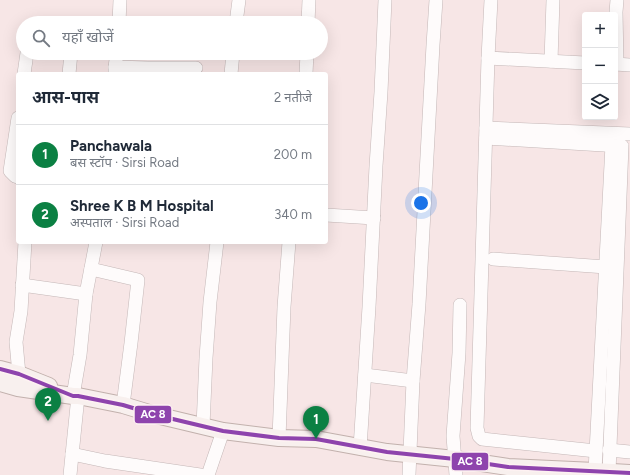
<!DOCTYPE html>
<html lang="hi">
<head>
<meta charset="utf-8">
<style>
	body { margin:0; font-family:Figtree,"Noto Sans Devanagari",sans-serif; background:#f2f2f3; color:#1f2937 }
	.controls { position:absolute; right:12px; top:12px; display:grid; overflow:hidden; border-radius:4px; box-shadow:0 4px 16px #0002 }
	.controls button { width:36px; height:36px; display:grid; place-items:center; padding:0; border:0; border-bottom:1px solid #e0e1e3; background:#fff; color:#1f2937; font:20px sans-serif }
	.you { position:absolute; left:421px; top:203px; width:14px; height:14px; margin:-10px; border:3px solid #fff; border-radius:50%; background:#1a73e8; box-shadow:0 0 0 6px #1a73e833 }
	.badge { display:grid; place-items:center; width:26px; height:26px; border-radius:50%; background:#0b8043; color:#fff; font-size:13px; font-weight:700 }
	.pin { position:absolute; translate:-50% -33px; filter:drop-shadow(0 1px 2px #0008) }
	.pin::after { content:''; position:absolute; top:21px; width:14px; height:12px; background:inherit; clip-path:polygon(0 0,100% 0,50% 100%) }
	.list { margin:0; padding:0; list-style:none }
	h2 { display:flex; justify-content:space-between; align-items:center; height:52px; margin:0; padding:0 16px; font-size:17px }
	h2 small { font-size:13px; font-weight:400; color:#747a83 }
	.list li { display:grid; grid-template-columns:26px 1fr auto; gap:12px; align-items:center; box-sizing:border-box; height:60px; padding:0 16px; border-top:1px solid #e0e1e3 }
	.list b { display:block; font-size:15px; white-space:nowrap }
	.list p { margin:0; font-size:13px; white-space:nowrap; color:#747a83 }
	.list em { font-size:13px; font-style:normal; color:#747a83 }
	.icon { flex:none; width:22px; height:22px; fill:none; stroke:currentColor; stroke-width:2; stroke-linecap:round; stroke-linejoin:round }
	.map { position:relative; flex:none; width:630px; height:475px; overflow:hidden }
	.search { position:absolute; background:#fff; box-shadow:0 4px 16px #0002; left:16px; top:16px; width:312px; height:44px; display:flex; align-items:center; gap:10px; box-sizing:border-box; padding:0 14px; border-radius:22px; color:#747a83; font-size:15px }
	.panel { position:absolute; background:#fff; box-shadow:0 4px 16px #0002; left:16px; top:72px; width:312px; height:172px; border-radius:4px }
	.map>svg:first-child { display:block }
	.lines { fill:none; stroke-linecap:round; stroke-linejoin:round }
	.minor-casing { stroke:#c4b7b7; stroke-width:14 }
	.major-casing { stroke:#c2b1ad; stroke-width:18 }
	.minor { stroke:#fefbfb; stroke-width:13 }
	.major { stroke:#f8f0ee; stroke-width:16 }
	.bus-1-casing { stroke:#fef2f2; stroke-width:7 }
	.bus-1 { stroke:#8e44ad; stroke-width:4 }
	.line-badge { stroke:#fef2f2; stroke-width:1.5 }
	.badge-label { font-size:11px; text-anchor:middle; font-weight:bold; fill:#fff }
</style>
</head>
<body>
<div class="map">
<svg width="630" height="475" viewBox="0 0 630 475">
	<rect width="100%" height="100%" fill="#f7e6e6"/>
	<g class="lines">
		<g class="minor-casing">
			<g id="minor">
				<polyline points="491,0 488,58 477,428 479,436 482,439 596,451"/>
				<polyline points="119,23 120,0"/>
				<polyline points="236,23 239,0"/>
				<polyline points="308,23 309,0"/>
				<polyline points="488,58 585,63"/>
				<polyline points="551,61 553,0"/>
				<polyline points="615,64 630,65"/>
				<polyline points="617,64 616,12 617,0"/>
				<polyline points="115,67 148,68 196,68"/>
				<polyline points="24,74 27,53"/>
				<polyline points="69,74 71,53"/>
				<polyline points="115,74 115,67 117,53"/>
				<polyline points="231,74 233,53"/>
				<polyline points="306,74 307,53"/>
				<polyline points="18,118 10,171 15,176 18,177"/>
				<polyline points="486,128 630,134"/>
				<polyline points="486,138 620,146"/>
				<polyline points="326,215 374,218"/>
				<polyline points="493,259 606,267"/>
				<polyline points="91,269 138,280 131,343 123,405"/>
				<polyline points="22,285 86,294"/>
				<polyline points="19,374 16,342 21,311 25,242"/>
				<polyline points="365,375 413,381"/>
				<polyline points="73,396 80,355 86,294 96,242"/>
				<polyline points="203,426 206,358 210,302 217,242"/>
				<polyline points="279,438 284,307 289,242"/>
				<polyline points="360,448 369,307 376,166 381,92 385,0"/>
				<polyline points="609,450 630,452"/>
				<polyline points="72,454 105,461 200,475"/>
				<polyline points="595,471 612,145"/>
				<polyline points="609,472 622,146"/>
				<polyline points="70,475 78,396"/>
				<polyline points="208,475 223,431"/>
				<polyline points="409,475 413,381 419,304 433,45 436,0"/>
				<polyline points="456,475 453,436 459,353 460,305"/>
			</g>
		</g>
		<g class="major-casing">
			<g id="major">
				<polyline points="0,369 19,374 49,386"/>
				<polyline points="0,383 18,388 73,396 78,396 123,405 156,415 223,431 279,438 316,439 387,452 455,459 508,467 595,471 630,473"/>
			</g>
		</g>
		<use href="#minor" class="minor"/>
		<use href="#major" class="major"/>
		<g class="bus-1-casing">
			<polyline id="bus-1" points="0,369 19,374 73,396 78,396 123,405 156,415 223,431 279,438 316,439 387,452 455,459 508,467 630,473"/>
		</g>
		<use href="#bus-1" class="bus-1"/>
	</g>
	<g class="line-badge">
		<rect x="134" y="405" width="38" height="19" rx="4" fill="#8e44ad"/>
		<rect x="451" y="452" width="38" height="19" rx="4" fill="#8e44ad"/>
	</g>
	<g class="badge-label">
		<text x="153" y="418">AC 8</text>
		<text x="470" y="465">AC 8</text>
	</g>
</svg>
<div class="controls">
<button>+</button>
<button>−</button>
<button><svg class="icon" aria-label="layers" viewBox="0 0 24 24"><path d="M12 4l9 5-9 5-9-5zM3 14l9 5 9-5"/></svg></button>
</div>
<div class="you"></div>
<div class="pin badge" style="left:316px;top:439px">1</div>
<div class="pin badge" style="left:48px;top:421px">2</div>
<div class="search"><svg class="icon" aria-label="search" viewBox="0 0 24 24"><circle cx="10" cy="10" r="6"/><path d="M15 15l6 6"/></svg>यहाँ खोजें</div>
<section class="panel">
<h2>आस-पास<small>2 नतीजे</small></h2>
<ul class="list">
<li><span class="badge">1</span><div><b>Panchawala</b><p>बस स्टॉप · Sirsi Road</p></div><em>200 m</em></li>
<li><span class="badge">2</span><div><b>Shree K B M Hospital</b><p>अस्पताल · Sirsi Road</p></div><em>340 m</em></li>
</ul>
</section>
</div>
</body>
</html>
